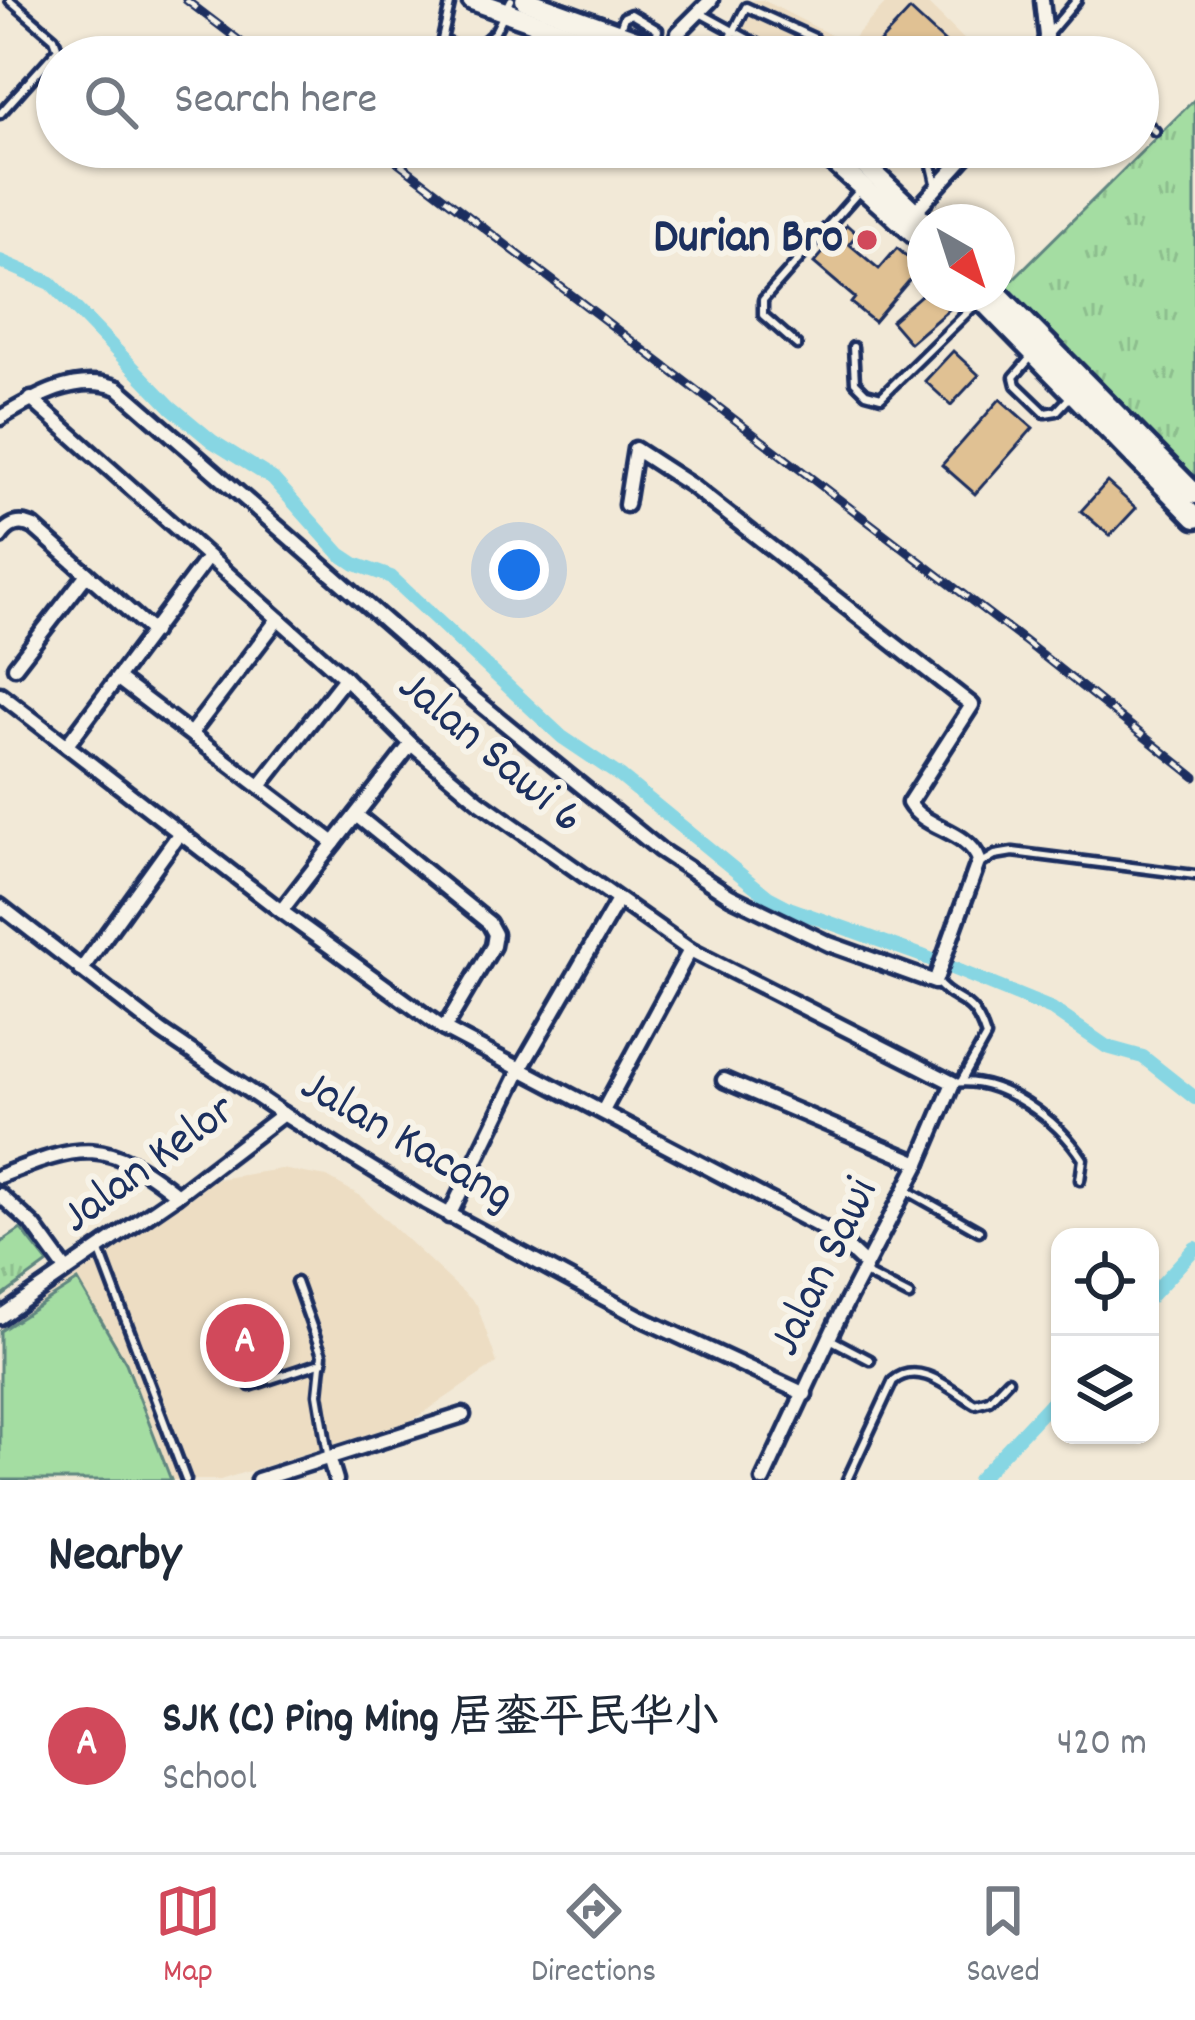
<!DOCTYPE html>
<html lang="en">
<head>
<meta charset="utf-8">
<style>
	body { margin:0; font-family:Dekko,"LXGW WenKai TC",sans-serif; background:#f2f2f3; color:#1f2937 }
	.controls { position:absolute; right:36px; bottom:36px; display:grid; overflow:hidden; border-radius:24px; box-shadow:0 3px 9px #0004 }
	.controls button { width:108px; height:108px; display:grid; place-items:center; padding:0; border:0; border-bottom:3px solid #e0e1e3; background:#fff; color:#1f2937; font:60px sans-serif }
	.compass { position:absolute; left:907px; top:204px; width:108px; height:108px; border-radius:50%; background:#fff; box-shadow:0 3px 9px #0004; rotate:141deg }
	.you { position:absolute; left:519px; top:570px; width:42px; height:42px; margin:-30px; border:9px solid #fff; border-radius:50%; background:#1a73e8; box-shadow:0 0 0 18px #1a73e833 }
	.badge { display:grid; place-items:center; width:78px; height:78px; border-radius:50%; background:#d1495b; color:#fff; font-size:39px; font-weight:700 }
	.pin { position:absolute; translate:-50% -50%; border:6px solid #fff; box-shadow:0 3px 12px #0006 }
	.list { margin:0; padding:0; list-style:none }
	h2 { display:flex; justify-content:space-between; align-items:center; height:156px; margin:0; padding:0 48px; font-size:51px }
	h2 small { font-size:39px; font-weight:400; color:#747a83 }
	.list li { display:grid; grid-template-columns:78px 1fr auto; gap:36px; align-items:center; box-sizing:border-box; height:216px; padding:0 48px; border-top:3px solid #e0e1e3 }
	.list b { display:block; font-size:45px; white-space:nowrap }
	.list p { margin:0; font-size:39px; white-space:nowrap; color:#747a83 }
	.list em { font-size:39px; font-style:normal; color:#747a83 }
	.icon { flex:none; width:66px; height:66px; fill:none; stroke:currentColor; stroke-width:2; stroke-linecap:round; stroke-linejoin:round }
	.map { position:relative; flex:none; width:1195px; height:1480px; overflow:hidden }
	.search { position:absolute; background:#fff; box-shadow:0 3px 9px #0004; left:36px; right:36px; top:36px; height:132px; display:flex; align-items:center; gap:30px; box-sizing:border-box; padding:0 42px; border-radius:66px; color:#747a83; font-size:45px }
	.sheet { height:372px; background:#fff }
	nav { display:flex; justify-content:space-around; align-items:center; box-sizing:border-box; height:168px; border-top:3px solid #e0e1e3; background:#fff; font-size:33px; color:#747a83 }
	nav a { display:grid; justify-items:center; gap:6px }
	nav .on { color:#d1495b }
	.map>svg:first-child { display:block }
	.built { fill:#edddc3 }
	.grass { fill:url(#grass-tufts); stroke:#608680; stroke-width:3 }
	.pitch { fill:#a4dda2; stroke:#608680; stroke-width:3 }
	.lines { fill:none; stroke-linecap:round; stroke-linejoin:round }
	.canal { stroke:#87d6e3; stroke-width:14 }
	.building { fill:#e0c193; stroke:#1b2f5e; stroke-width:3 }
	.lane-casing { stroke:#1b2f5e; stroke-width:15 }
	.street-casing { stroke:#1b2f5e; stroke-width:21 }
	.secondary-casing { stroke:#1b2f5e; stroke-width:27 }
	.lane { stroke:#f7f3e8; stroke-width:6 }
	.street { stroke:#f7f3e8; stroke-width:12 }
	.secondary { stroke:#f7f3e8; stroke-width:18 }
	.rail-casing { stroke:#1b2f5e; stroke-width:9 }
	.rail { stroke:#f7f3e8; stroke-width:4.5; stroke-dasharray:14; stroke-linecap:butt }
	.poi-dot { fill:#d1495b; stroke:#f7f3e8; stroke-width:4.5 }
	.labels { text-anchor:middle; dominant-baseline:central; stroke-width:12; stroke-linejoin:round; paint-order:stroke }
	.poi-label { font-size:48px; font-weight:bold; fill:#1b2f5e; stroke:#f7f3e8; text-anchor:end }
	.street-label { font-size:48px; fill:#1b2f5e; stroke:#f7f3e8 }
</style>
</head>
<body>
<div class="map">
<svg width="1195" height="1480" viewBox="0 0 1195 1480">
	<defs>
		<pattern id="grass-tufts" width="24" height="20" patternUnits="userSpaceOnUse" patternTransform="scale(3)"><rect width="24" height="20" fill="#a4dda2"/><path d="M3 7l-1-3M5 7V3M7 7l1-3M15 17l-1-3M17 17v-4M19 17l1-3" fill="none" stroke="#8dbe8e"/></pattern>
	</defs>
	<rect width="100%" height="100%" fill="#f2e9d7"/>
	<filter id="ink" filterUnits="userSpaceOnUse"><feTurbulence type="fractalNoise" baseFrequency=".00833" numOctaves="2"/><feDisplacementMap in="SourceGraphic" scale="24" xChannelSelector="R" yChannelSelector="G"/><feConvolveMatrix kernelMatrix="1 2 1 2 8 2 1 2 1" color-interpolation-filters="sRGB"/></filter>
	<g filter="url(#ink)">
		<g class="built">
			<polygon points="754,0 763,0 848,44 889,0 924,0 982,57 719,55 737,13"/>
			<polygon points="281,1169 327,1177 359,1195 477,1305 497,1363 413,1420 220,1480 0,1480 0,1324 211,1180"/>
		</g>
		<g class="grass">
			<polygon points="1195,99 1195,477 1006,286"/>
			<polygon points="21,1229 48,1263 0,1298 0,1243"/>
		</g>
		<polygon class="pitch" points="78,1281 126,1363 171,1480 0,1480 0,1331"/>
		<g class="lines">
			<g class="canal">
				<polyline points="0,261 51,283 171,407 212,441 273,479 340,554 355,564 391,577 562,737 620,776 768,897 789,908 920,955 1052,1009 1107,1047 1143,1057 1195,1098"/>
				<polyline points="1150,1297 1195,1248"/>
				<polyline points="978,1480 1060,1393"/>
			</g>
		</g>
		<g class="building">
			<polygon points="910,10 961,57 879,57 872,51"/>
			<polygon points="847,225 857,234 849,244 879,269 897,248 920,268 874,322 851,303 855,298 814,263"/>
			<polygon points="922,294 942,294 953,306 910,343 891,321"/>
			<polygon points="953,351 979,375 951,405 925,381"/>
			<polygon points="1000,399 1033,428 975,494 942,465"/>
			<polygon points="1107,482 1136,508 1110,536 1081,511"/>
		</g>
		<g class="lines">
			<g class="lane-casing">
				<g id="lane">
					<polyline points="451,0 442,40 471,53 495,32 511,0"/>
					<polyline points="702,14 781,57"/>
					<polyline points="620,28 624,17 631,14 658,30 655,43"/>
					<polyline points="1049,33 1077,0"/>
					<polyline points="516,57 535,27"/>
					<polyline points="721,57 746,7 814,38 818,45 816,57"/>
					<polyline points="0,114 58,49 54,38 10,0"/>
					<polyline points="1138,116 1155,131"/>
					<polyline points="921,147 931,161"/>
					<polyline points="936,183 931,161 945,147"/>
					<polyline points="797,345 763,315 763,300 861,189"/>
					<polyline points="853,347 855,382 866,393 881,397 979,301"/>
					<polyline points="1031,357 1014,377 1016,385 1045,413 1057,411 1070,397"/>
					<polyline points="980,864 995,855 1013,852 1195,875"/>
					<path d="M 936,981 C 955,1006 972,993 986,1037 L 962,1080"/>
					<path d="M 953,1083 C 1001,1076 1058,1120 1083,1159 L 1080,1180"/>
					<polyline points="908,1191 979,1231"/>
					<polyline points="99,1249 186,1480"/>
					<polyline points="864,1273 909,1296"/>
					<polyline points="296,1282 322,1355 318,1394 328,1454"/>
					<polyline points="832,1340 870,1360"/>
					<polyline points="250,1386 323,1362"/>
					<path d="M 847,1480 L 893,1381 C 919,1359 951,1390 975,1404 L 989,1400 L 1008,1380"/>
				</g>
			</g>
			<g class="street-casing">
				<g id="street">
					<polyline points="1042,0 1046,36 1043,57"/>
					<polyline points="671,56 678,33 711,0"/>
					<polyline points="910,217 974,147"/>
					<polyline points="31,399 345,678 411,744 480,802 690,950 953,1083 919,1163 839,1317 763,1480"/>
					<path d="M 0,418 C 35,397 77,372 118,388 L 477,701 L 660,850 L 730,896 L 829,944 L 935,982 L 979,860 C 968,830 924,829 909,803 L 972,705 L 692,486 L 635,449 L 626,505"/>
					<path d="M 0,537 C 9,524 19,520 34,527 L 153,632"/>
					<polyline points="15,667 87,574"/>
					<polyline points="118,679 334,843"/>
					<polyline points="0,694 281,911 444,1029 832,1233 865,1264"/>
					<polyline points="191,733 278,619"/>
					<polyline points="67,745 208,557"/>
					<polyline points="260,786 345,678"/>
					<polyline points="356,815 489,923 495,934 493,946 444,1029"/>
					<polyline points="0,906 162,1032 283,1114 426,1202 647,1321 805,1394"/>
					<polyline points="281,911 411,744"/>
					<polyline points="81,970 179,834"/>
					<polyline points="724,1080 919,1163"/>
					<polyline points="603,1111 690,950"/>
					<path d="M 0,1176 C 83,1143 105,1137 177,1195"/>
					<polyline points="0,1195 34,1226 66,1270"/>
					<polyline points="449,1216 521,1068 617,902"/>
					<polyline points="0,1317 177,1195 283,1114"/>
					<polyline points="329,1457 336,1480"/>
					<polyline points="258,1480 463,1415"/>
				</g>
			</g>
			<g class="secondary-casing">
				<g id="secondary">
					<polyline points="472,0 633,57"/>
					<polyline points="525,0 683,57"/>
					<polyline points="817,147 925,243"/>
					<polyline points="845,147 925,222"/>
					<polyline points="997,293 1195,494"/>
					<polyline points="976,294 1195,518"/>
				</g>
			</g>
			<use href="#lane" class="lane"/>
			<use href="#street" class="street"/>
			<use href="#secondary" class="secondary"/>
			<g class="rail-casing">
				<g id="rail">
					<polyline points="186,0 261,57"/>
					<polyline points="378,147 1027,643 1195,777"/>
				</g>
			</g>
			<use href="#rail" class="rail"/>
		</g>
	</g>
	<circle class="poi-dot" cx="867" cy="240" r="12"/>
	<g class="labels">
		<g class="poi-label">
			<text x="843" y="240">Durian Bro</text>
		</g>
		<g class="street-label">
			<text transform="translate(489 754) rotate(40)">Jalan Sawi 6</text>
			<text transform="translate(406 1143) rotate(30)">Jalan Kacang</text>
			<text transform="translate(150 1166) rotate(-36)">Jalan Kelor</text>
			<text transform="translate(826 1268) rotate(-64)">Jalan Sawi</text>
		</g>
	</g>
</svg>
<div class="controls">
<button><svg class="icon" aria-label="locate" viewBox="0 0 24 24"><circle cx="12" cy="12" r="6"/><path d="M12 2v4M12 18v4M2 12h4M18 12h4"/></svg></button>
<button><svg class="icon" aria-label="layers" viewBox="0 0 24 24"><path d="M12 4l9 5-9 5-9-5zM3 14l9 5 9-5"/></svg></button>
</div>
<svg class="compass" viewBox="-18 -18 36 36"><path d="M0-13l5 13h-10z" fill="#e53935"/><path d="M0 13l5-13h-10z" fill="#747a83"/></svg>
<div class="you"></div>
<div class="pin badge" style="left:245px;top:1343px">A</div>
<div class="search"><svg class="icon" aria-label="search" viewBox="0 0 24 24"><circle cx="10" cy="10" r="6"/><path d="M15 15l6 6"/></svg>Search here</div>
</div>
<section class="sheet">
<h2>Nearby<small></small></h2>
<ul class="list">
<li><span class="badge">A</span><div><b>SJK (C) Ping Ming 居銮平民华小</b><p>School</p></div><em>420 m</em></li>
</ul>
</section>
<nav>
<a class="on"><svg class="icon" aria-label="map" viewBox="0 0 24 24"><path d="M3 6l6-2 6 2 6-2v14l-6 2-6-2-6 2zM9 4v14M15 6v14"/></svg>Map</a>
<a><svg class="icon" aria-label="directions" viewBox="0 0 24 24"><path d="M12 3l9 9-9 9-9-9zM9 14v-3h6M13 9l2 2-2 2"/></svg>Directions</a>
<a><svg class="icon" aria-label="saved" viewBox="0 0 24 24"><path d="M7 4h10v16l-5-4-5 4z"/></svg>Saved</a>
</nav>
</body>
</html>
